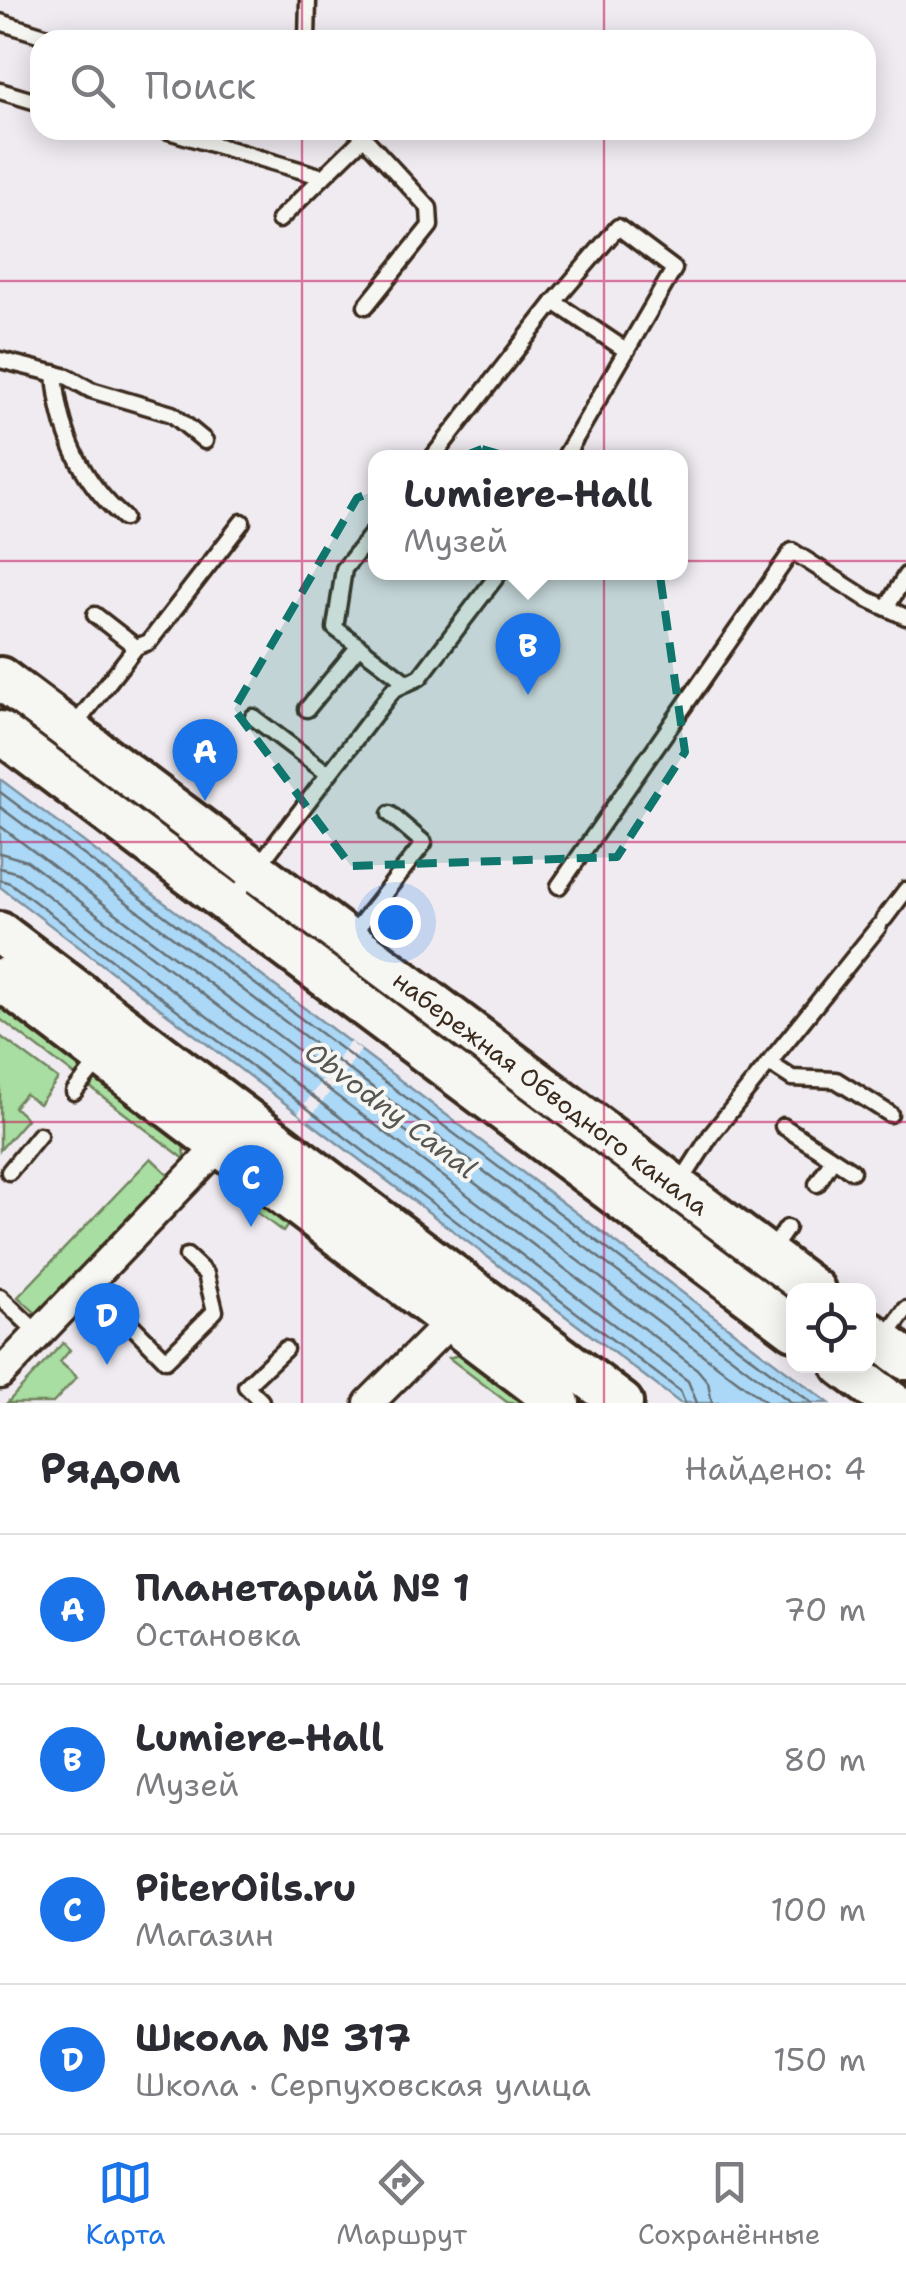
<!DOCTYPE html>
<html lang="ru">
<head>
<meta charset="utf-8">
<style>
	body { margin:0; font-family:"Shantell Sans",sans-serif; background:#f2f2f3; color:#2b2b33 }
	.controls { position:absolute; right:30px; bottom:30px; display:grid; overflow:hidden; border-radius:20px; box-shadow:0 5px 25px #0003 }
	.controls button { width:90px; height:90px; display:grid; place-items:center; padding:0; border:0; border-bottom:2px solid #e1e1e2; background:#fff; color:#2b2b33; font:50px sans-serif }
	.you { position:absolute; left:395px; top:922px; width:35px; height:35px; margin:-25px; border:8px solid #fff; border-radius:50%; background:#1a73e8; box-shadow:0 0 0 15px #1a73e833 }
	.badge { display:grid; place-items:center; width:65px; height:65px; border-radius:50%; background:#1a73e8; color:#fff; font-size:32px; font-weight:700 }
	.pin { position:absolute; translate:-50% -82px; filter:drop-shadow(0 2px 5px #0008) }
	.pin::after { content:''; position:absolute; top:52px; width:35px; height:30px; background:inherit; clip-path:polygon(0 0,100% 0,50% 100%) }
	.popup { position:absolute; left:368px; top:450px; width:320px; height:130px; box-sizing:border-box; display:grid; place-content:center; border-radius:20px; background:#fff; filter:drop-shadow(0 2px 8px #0005); font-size:32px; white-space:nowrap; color:#7c7c81 }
	.popup b { font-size:38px; color:#2b2b33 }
	.popup::after { content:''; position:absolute; left:50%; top:100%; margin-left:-20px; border:20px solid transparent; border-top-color:#fff }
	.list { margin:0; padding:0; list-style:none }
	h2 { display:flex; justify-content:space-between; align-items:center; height:130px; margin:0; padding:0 40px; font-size:42px }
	h2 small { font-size:32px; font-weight:400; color:#7c7c81 }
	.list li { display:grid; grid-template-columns:65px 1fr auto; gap:30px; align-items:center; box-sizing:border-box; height:150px; padding:0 40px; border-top:2px solid #e1e1e2 }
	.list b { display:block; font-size:38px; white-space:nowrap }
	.list p { margin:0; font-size:32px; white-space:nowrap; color:#7c7c81 }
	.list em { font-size:32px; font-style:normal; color:#7c7c81 }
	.icon { flex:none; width:55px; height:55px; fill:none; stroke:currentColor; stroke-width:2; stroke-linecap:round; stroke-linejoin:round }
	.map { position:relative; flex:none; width:906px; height:1403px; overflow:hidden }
	.search { position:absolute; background:#fff; box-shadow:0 5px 25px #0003; left:30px; right:30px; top:30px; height:110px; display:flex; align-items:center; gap:25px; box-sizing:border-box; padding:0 35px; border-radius:30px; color:#7c7c81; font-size:38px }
	.sheet { height:730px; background:#fff }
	nav { display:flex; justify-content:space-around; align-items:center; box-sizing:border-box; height:140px; border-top:2px solid #e1e1e2; background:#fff; font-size:28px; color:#7c7c81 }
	nav a { display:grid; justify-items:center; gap:5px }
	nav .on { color:#1a73e8 }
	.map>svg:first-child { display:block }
	.green { fill:#a8dea1; stroke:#728460; stroke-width:2.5 }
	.water { fill:#aad8f6; stroke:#7e92a0; stroke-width:2.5 }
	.pier { fill:#efebf1 }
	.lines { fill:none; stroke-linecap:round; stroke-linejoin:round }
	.shore { stroke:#677074; stroke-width:2.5 }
	.service-casing { stroke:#3b2a1e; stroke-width:21 }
	.minor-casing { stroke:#3b2a1e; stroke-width:35 }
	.secondary-casing { stroke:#3b2a1e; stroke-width:48 }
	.service { stroke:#f6f6f2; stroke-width:14 }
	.minor { stroke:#f6f6f2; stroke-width:28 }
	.secondary { stroke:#f6f6f2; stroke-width:40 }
	.marked { fill:#0f766e; fill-opacity:0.2; stroke:#0f766e; stroke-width:8; stroke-dasharray:20 12; stroke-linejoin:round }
	.grid { fill:none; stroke:#c2185b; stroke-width:2.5; stroke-opacity:0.55 }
	.labels { text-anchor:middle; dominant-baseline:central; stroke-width:8; stroke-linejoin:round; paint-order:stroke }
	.street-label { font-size:25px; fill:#3b2a1e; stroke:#f6f6f2 }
	.water-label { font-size:28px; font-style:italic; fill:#575654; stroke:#f6f6f2 }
</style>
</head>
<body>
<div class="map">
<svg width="906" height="1403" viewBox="0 0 906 1403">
	<rect width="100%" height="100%" fill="#efebf1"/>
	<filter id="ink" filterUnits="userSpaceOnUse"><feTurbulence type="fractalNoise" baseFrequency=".01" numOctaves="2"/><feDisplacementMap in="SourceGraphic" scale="20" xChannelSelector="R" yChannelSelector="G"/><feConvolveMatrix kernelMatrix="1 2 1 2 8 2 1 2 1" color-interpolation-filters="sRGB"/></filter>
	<g filter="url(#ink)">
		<g class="green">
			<polygon points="0,1004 84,1065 77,1077 0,1019"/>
			<polygon points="0,1036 58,1079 39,1104 25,1094 14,1107 27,1119 0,1150"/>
			<polygon points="99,1077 182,1140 186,1160 90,1087"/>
			<polygon points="151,1158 172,1178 39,1316 18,1297"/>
			<polygon points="234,1180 290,1222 283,1232 227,1190"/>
			<polygon points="63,1343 70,1350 60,1362 77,1377 53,1403 7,1403"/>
			<polygon points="461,1354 528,1403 508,1403 449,1358"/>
		</g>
		<polygon class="water" points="0,779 829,1403 680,1403 0,887"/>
		<polygon class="pier" points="350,1042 361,1050 308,1121 298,1113"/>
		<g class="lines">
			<g class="shore">
				<polyline points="0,792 812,1403"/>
				<polyline points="0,807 792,1403"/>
				<polyline points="0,826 767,1403"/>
				<polyline points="0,853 27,861 697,1369 708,1382 712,1403"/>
				<polyline points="0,868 18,873 688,1381 697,1403"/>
				<polyline points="0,880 10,883 680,1391 685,1403"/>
			</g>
			<g class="service-casing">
				<g id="service">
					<polyline points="0,22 51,38 76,40"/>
					<polyline points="307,40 308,0"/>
					<polyline points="0,91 40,103"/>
					<polyline points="165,130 323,177"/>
					<polyline points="357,130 429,208 430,226 366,306"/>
					<polyline points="279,220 364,137"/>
					<polyline points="554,302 618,227 674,269 564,458"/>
					<polyline points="0,360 68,377 91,390 172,414 205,441"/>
					<path d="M 55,373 C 59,431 80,480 124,518"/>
					<polyline points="432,458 554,302 624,349"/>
					<polyline points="376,529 344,569 335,628 407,683"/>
					<polyline points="888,605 906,575"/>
					<polyline points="95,615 136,647"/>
					<polyline points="307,709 359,646"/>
					<polyline points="253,717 327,773"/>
					<polyline points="72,729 136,647 149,642 242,522"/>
					<polyline points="559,886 792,551 867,599 906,617"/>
					<polyline points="230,903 393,690 420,677 500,572"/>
					<polyline points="884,919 906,890"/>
					<polyline points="351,936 424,843 390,814"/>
					<polyline points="769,1063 792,1078 836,1080 890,1114"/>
					<polyline points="74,1092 99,1061"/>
					<polyline points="783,1126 852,1171"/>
					<polyline points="9,1172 39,1135"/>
					<polyline points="817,1184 833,1159"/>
					<polyline points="679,1185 711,1135 879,926"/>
					<polyline points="771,1251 787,1228"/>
					<polyline points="89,1282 166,1360 215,1311 206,1274 187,1256"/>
					<polyline points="0,1297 39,1334"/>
					<polyline points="886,1337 906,1309"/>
					<polyline points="261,1401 246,1386 285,1349"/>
				</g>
			</g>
			<g class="minor-casing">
				<g id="minor">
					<polyline points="0,1374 220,1145"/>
					<polyline points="369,1403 462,1310"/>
				</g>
			</g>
			<g class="secondary-casing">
				<g id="secondary">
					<polyline points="0,678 814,1290"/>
					<polyline points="0,732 794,1329"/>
					<polyline points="0,933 622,1403"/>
					<polyline points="0,979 559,1403"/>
					<polyline points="868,1331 906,1359"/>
					<polyline points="843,1366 893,1403"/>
				</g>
			</g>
			<use href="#service" class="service"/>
			<use href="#minor" class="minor"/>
			<use href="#secondary" class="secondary"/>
		</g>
	</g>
	<path class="marked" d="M 482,449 L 649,498 L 685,752 L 617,857 L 351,866 L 234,709 L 357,498 Z"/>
	<path class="grid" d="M 302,0 L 302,40M 604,0 L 604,40M 302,130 L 302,1403M 604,130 L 604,1403M 0,281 L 906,281M 0,561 L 906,561M 0,842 L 906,842M 0,1122 L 906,1122"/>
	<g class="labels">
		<g class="street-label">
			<text transform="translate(551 1093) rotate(37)">набережная Обводного канала</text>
		</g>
		<g class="water-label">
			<text transform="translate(391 1110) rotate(37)">Obvodny Canal</text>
		</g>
	</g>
</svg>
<div class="controls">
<button><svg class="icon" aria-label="locate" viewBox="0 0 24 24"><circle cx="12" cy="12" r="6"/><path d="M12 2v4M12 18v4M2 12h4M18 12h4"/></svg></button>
</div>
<div class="you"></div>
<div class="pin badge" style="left:205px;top:801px">A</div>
<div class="pin badge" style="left:528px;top:695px">B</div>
<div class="popup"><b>Lumiere-Hall</b>Музей</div>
<div class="pin badge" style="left:251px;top:1227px">C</div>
<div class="pin badge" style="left:107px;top:1365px">D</div>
<div class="search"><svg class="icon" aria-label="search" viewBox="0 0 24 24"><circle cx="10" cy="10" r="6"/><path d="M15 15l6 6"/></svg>Поиск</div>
</div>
<section class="sheet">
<h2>Рядом<small>Найдено: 4</small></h2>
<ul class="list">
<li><span class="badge">A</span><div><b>Планетарий № 1</b><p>Остановка</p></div><em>70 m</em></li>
<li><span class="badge">B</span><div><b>Lumiere-Hall</b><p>Музей</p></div><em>80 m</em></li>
<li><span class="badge">C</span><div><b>PiterOils.ru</b><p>Магазин</p></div><em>100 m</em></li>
<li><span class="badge">D</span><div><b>Школа № 317</b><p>Школа · Серпуховская улица</p></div><em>150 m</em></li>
</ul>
</section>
<nav>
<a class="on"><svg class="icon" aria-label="map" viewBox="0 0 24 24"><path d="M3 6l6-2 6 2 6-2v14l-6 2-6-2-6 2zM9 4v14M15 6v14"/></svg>Карта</a>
<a><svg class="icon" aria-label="directions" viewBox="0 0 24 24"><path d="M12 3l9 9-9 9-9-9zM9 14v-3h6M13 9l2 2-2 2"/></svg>Маршрут</a>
<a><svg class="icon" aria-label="saved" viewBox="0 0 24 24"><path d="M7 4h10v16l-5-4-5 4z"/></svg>Сохранённые</a>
</nav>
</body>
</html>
